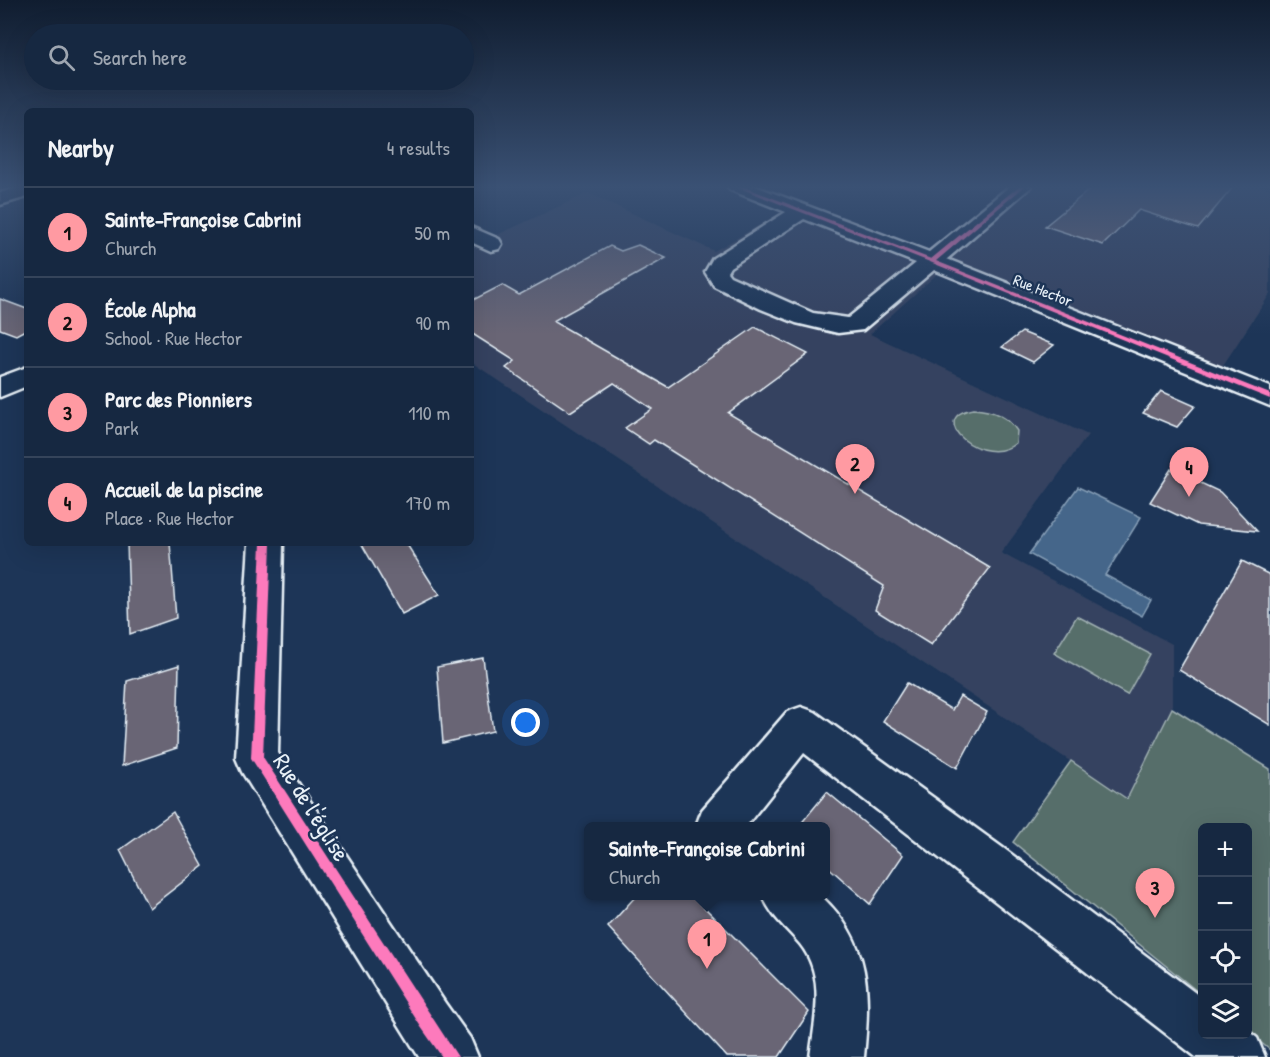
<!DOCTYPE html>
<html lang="en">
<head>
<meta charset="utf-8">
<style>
	body { margin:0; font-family:"Patrick Hand",sans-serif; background:#23344c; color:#f1f3f6 }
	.controls { position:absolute; right:18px; bottom:18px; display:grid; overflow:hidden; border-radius:9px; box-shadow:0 6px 24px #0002 }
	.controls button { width:54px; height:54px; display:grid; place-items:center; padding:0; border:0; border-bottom:2px solid #35445a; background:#162841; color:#f1f3f6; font:30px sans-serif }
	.you { position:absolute; left:526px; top:723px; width:21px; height:21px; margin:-15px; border:4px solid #fff; border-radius:50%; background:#1a73e8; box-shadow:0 0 0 9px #1a73e833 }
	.badge { display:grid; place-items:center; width:39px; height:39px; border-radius:50%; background:#ff9aa2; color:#111; font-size:20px; font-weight:700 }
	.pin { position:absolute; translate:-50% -50px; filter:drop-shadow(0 2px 3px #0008) }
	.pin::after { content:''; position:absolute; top:32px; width:21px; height:18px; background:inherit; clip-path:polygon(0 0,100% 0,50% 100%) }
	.popup { position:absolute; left:584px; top:822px; width:246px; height:78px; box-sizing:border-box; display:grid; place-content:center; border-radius:9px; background:#162841; filter:drop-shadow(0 2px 4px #0005); font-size:20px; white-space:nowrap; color:#9ea6b1 }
	.popup b { font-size:22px; color:#f1f3f6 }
	.popup::after { content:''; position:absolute; left:50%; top:100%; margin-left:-12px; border:12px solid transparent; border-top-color:#162841 }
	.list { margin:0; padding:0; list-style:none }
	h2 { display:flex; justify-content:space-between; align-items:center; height:78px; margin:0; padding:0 24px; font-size:26px }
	h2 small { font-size:20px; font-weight:400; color:#9ea6b1 }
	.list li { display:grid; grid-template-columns:39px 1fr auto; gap:18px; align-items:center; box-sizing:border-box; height:90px; padding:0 24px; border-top:2px solid #35445a }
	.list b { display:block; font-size:22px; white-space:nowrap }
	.list p { margin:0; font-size:20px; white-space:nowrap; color:#9ea6b1 }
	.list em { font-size:20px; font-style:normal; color:#9ea6b1 }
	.icon { flex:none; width:33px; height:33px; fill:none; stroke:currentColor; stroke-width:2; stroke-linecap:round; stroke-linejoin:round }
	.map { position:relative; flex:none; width:1270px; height:1057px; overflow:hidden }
	.search { position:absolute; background:#162841; box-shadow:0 6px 24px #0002; left:24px; top:24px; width:450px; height:66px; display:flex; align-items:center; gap:15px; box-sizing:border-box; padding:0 21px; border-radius:33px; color:#9ea6b1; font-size:22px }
	.panel { position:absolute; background:#162841; box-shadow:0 6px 24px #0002; left:24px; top:108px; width:450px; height:438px; border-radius:9px }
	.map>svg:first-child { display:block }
	.built { fill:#344360 }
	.green { fill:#576e6b; stroke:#a0b0b2; stroke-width:1.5 }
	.water { fill:#44668a; stroke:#869eb6; stroke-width:1.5 }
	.building { fill:#696575; stroke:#e8f1f8; stroke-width:1.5 }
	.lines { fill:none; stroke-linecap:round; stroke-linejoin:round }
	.minor-casing { stroke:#e8f1f8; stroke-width:5 }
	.minor { fill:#1d3557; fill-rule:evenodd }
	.cycleway-casing { stroke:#1d3557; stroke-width:4 }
	.cycleway { fill:#fd7abc; fill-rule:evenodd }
	.labels { text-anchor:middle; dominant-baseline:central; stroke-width:5; stroke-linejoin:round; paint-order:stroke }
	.far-street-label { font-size:16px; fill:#e8f1f8; stroke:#1d3557 }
	.near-street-label { font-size:24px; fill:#e8f1f8; stroke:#1d3557 }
</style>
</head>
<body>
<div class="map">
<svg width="1270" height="1057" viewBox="0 0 1270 1057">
	<rect width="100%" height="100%" fill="#1d3557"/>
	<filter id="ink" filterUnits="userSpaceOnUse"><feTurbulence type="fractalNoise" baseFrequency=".0167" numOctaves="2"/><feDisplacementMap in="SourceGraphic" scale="12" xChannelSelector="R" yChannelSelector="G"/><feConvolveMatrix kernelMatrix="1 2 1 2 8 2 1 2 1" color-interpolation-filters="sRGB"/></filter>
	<g filter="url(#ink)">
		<polygon class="built" points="1029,186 1260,186 1270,189 1270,294 1216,376 946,266 870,334 1088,435 1001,553 1172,644 1172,708 1127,799 471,362 471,247 588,193 714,251 793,206 932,261"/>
		<g class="green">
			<path d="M 973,409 C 991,410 1007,415 1017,431 L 1016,443 C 984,470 923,418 973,409 Z"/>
			<polygon points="1077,616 1150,654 1127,695 1054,653"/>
			<polygon points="1172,708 1270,769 1270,1050 1248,1032 1248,828 1202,828 1202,995 1013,842 1071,761 1127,799"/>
		</g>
		<polygon class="water" points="1078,487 1141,517 1105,575 1151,600 1142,616 1029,554"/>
		<g class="building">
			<polygon points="1094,186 1234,186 1198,229 1139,210 1103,245 1045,226"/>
			<polygon points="638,245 666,258 553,321 668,387 755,327 808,354 728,413 990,568 931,645 875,610 884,586 654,440 649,444 625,428 652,409 614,383 570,412 506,368 515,361 471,333 471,301 502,285 519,295 610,246 621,251"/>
			<polygon points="0,299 27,309 27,329 16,335 0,329"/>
			<polygon points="1022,332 1054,345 1033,362 1002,347"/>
			<polygon points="1161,391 1195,406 1177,427 1143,413"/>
			<polygon points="1171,469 1220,492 1257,531 1198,525 1150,502"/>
			<polygon points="127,543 170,543 176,618 130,634"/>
			<polygon points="361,543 406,543 439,595 402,614"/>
			<polygon points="1242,561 1270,575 1270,725 1179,670"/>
			<polygon points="483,658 493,731 443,743 437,667"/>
			<polygon points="179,665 177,748 122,766 127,681"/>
			<polygon points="907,683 952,710 960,696 987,712 957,768 883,721"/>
			<polygon points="827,792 903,855 870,904 825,864 825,826 799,826"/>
			<polygon points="173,812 203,866 149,908 120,850"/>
			<polygon points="636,896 693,896 809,1012 779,1057 727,1057 608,927"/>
		</g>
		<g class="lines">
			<g class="minor-casing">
				<g id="minor">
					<polygon points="23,186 27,186 27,197 0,205 0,193"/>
					<path d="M 727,186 L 755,186 L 929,252 L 1010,186 L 1032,186 L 947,259 L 1270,387 L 1270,406 L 934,270 L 863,330 L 838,333 L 796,323 L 761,309 L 714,286 L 705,272 L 713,258 L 786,212 L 730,190 ZM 804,219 L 916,263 L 848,318 L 813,313 L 730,276 L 727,272 L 730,267 Z"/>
					<polygon points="471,227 499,239 502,244 499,249 491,251 471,242"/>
					<polygon points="27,367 27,386 0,397 0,377"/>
					<polygon points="249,543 283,543 278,753 445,1003 470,1038 478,1057 419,1057 242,772 236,758"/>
					<polygon points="801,707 815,712 1003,848 1202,998 1202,1034 1248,1034 1248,1031 1257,1038 1265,1057 1196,1057 804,753 746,826 696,826 702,810 787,712"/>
					<path d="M 763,896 L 821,896 C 872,943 870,994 864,1057 L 810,1057 C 815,1019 826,976 800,944 C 785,926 772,918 763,896 Z"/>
				</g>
			</g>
			<use href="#minor" class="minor"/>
			<g class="cycleway-casing">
				<g id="cycleway">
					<polygon points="734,186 742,186 931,259 1019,186 1025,186 936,261 1270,394 1270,399 930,262"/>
					<polygon points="261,543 271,543 263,757 458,1057 442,1057 421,1027 251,758"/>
				</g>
			</g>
			<use href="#cycleway" class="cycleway"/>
		</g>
	</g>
	<linearGradient id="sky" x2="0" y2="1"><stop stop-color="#101d30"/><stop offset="0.56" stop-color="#3a5174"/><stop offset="1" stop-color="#3a5174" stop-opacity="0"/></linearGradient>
	<rect width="1270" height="334" fill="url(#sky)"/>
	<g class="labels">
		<g class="far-street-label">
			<text transform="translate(1043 290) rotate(22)">Rue Hector</text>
		</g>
		<g class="near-street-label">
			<text transform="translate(312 807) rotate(58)">Rue de l'église</text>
		</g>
	</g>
</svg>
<div class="controls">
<button>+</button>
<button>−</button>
<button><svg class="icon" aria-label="locate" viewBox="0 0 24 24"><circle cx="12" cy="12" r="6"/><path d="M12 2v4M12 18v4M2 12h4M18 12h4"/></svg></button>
<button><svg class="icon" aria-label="layers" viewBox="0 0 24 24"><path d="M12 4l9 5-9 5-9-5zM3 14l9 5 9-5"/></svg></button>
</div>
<div class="you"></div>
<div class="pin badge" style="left:707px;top:969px">1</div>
<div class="popup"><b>Sainte-Françoise Cabrini</b>Church</div>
<div class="pin badge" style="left:855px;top:494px">2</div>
<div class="pin badge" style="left:1155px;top:918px">3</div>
<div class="pin badge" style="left:1189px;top:497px">4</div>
<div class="search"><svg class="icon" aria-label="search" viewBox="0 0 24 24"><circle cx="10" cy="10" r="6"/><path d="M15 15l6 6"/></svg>Search here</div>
<section class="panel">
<h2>Nearby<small>4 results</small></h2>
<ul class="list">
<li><span class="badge">1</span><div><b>Sainte-Françoise Cabrini</b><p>Church</p></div><em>50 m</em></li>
<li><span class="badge">2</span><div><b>École Alpha</b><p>School · Rue Hector</p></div><em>90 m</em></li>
<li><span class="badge">3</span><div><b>Parc des Pionniers</b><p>Park</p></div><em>110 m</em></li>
<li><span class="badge">4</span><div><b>Accueil de la piscine</b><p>Place · Rue Hector</p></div><em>170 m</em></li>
</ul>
</section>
</div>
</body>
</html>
